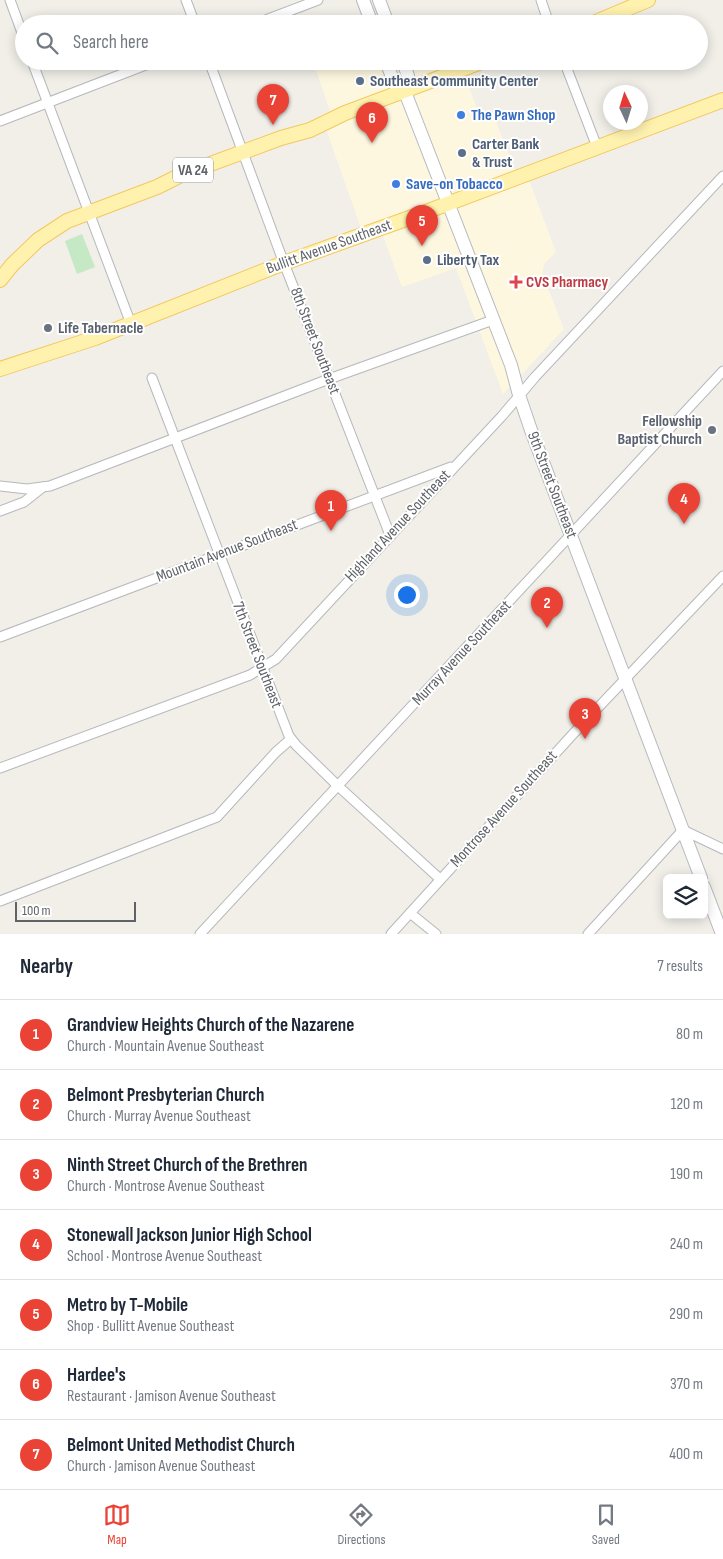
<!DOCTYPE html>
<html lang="en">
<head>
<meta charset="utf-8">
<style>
	body { margin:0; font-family:"Sofia Sans Condensed",sans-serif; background:#f6f6f7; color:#1f2937 }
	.controls { position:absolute; right:15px; bottom:15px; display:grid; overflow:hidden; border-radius:8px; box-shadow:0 2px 12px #0003 }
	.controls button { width:45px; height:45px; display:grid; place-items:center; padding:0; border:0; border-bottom:1px solid #e0e1e3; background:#fff; color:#1f2937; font:25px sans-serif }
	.compass { position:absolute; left:603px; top:85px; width:45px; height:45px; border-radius:50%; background:#fff; box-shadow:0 2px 12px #0003; rotate:356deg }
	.scale { position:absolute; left:15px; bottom:12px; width:121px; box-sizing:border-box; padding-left:5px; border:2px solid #5f6368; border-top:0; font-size:14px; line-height:18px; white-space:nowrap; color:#5f6368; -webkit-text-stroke:4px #fff; paint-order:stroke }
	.you { position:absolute; left:406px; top:594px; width:18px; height:18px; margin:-12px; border:4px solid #fff; border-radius:50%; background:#1a73e8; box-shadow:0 0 0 8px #1a73e833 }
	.badge { display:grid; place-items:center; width:32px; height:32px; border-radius:50%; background:#ea4335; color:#fff; font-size:16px; font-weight:700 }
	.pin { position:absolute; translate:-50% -41px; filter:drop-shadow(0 1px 2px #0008) }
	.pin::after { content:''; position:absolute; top:26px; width:18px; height:15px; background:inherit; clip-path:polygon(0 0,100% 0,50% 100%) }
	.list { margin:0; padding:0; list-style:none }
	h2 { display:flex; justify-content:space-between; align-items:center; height:65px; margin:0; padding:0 20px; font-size:21px }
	h2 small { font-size:16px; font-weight:400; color:#747a83 }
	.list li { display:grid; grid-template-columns:32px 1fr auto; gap:15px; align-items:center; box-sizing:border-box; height:70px; padding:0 20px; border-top:1px solid #e0e1e3 }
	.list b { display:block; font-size:19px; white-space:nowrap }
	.list p { margin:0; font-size:16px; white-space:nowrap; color:#747a83 }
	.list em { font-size:16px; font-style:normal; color:#747a83 }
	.icon { flex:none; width:28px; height:28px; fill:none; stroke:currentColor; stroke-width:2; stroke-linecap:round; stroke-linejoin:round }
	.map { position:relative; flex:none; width:723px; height:934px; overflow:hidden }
	.search { position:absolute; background:#fff; box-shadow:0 2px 12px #0003; left:15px; right:15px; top:15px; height:55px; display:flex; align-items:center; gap:12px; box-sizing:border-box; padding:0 18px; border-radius:28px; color:#747a83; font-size:19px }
	.sheet { height:555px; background:#fff }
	nav { display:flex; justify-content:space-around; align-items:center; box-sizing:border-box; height:70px; border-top:1px solid #e0e1e3; background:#fff; font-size:14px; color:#747a83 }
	nav a { display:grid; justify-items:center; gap:2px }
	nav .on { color:#ea4335 }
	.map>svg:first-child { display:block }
	.commercial { fill:#fef7e0 }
	.green { fill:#c5e8c5 }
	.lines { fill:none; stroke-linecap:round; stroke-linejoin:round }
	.street-casing { stroke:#b5b8bc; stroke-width:11 }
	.secondary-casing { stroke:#b6babf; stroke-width:14 }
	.primary-casing { stroke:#f2c960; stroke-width:16 }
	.street { stroke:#fff; stroke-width:9 }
	.secondary { stroke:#fff; stroke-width:12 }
	.primary { stroke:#fff2af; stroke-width:14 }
	.service-dot { fill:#5c6f8a; stroke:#fff; stroke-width:2 }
	.shop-dot { fill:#3f7fe0; stroke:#fff; stroke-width:2 }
	.health-dot { fill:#e0444e; stroke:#fff; stroke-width:2 }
	.worship-dot { fill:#6b7280; stroke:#fff; stroke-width:2 }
	.labels { text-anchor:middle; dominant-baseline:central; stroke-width:4; stroke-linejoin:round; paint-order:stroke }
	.shield { fill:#fff; stroke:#8f9295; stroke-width:1 }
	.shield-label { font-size:15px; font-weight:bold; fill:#5f6368 }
	.service-label { font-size:16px; font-weight:bold; fill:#4e5e75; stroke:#fff; text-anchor:start }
	.shop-label { font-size:16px; font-weight:bold; fill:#366cbe; stroke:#fff; text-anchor:start }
	.street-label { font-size:16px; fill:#5f6368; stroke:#fff }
	.health-label { font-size:16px; font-weight:bold; fill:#be3a42; stroke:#fff; text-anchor:start }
	.worship-label { font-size:16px; font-weight:bold; fill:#5b616d; stroke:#fff; text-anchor:start }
</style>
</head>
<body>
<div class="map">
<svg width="723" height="934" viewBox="0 0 723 934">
	<rect width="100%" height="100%" fill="#f1efe8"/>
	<polygon class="commercial" points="313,61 458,61 483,123 495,119 515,170 524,167 556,252 545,263 543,268 543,276 564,329 503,394 456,268 402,287 383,236 366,242 321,115 330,111"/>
	<polygon class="green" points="82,234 95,267 77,274 65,241"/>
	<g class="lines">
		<g class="street-casing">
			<g id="street">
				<polyline points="10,0 24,38"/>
				<polyline points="186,0 195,24"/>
				<polyline points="541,0 549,24"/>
				<polyline points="255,24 318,0"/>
				<polyline points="32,61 131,324"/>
				<polyline points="209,61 282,258 390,535"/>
				<polyline points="564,61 597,147"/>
				<polyline points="0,121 156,61"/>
				<polyline points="152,378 289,736 296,745 338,786 440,879"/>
				<polyline points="0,486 27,489 50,486 329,379 493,320"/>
				<polyline points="0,511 24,502 43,487"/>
				<polyline points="0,637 451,467"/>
				<polyline points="0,768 250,675 276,659 502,416 535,377 723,176"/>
				<polyline points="0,901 217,817 276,752 291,739"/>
				<polyline points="410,913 436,934"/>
				<polyline points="200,934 723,371"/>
				<polyline points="391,934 573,734 723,576"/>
				<polyline points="588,934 683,830 723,849"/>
			</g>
		</g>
		<g class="secondary-casing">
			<g id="secondary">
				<polyline points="363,0 372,24"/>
				<polyline points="379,0 388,24"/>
				<polyline points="386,61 395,85 405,92"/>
				<polyline points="403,61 408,76 405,92 511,365 519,395 532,433 701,878"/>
				<polyline points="704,887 722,934"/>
			</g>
		</g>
		<g class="primary-casing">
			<g id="primary">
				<polyline points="591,24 648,0"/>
				<polyline points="0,280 12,265 38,240 67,221 157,187 183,174 281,138 310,130 345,113 484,61"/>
				<polyline points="0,369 95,338 284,263 423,213 723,100"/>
			</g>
		</g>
		<use href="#street" class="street"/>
		<use href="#secondary" class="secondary"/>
		<use href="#primary" class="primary"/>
	</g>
	<g class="service-dot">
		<circle cx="360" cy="81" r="5"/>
		<circle cx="462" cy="153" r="5"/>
		<circle cx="427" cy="260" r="5"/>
	</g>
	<g class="shop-dot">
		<circle cx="461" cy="115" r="5"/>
		<circle cx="396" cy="184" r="5"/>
	</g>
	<path class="health-dot" d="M513.5 274.5h5v5h5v5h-5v5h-5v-5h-5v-5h5z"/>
	<g class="worship-dot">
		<circle cx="48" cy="328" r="5"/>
		<circle cx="712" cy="430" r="5"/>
	</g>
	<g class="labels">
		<rect class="shield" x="173" y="157.5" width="40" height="25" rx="4"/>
		<g class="shield-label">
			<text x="193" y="170">VA 24</text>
		</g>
		<g class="service-label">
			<text x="370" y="81">Southeast Community Center</text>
			<text x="472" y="144">Carter Bank<tspan x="472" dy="18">&amp; Trust</tspan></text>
			<text x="437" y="260">Liberty Tax</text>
		</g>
		<g class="shop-label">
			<text x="471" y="115">The Pawn Shop</text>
			<text x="406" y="184">Save-on Tobacco</text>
		</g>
		<g class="street-label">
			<text transform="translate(329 247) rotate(-20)">Bullitt Avenue Southeast</text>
			<text transform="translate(315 341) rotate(69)">8th Street Southeast</text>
			<text transform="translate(552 485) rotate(69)">9th Street Southeast</text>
			<text transform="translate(398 526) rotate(-47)">Highland Avenue Southeast</text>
			<text transform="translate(227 551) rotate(-21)">Mountain Avenue Southeast</text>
			<text transform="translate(462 653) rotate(-47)">Murray Avenue Southeast</text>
			<text transform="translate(257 655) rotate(69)">7th Street Southeast</text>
			<text transform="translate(504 809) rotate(-48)">Montrose Avenue Southeast</text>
		</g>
		<g class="health-label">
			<text x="526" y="282">CVS Pharmacy</text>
		</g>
		<g class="worship-label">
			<text x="58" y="328">Life Tabernacle</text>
			<text x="702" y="421" text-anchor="end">Fellowship<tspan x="702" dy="18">Baptist Church</tspan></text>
		</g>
	</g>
</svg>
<div class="controls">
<button><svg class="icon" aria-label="layers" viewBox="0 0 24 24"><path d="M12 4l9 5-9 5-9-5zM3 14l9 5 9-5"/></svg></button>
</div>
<svg class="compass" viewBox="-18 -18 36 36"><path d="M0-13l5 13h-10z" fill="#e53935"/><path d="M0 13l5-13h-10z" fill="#747a83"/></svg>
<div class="scale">100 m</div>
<div class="you"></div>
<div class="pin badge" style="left:331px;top:531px">1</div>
<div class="pin badge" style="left:547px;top:628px">2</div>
<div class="pin badge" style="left:585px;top:739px">3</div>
<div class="pin badge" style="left:684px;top:524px">4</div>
<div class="pin badge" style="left:422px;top:246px">5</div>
<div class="pin badge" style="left:372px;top:143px">6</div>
<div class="pin badge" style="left:273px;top:125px">7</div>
<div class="search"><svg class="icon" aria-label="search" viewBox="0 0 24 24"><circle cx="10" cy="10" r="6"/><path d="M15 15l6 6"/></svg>Search here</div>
</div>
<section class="sheet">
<h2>Nearby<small>7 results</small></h2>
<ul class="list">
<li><span class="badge">1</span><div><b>Grandview Heights Church of the Nazarene</b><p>Church · Mountain Avenue Southeast</p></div><em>80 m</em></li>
<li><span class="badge">2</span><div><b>Belmont Presbyterian Church</b><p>Church · Murray Avenue Southeast</p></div><em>120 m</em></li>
<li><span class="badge">3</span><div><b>Ninth Street Church of the Brethren</b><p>Church · Montrose Avenue Southeast</p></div><em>190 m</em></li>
<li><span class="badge">4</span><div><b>Stonewall Jackson Junior High School</b><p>School · Montrose Avenue Southeast</p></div><em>240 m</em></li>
<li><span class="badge">5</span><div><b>Metro by T-Mobile</b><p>Shop · Bullitt Avenue Southeast</p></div><em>290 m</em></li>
<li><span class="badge">6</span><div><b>Hardee's</b><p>Restaurant · Jamison Avenue Southeast</p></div><em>370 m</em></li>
<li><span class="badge">7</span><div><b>Belmont United Methodist Church</b><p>Church · Jamison Avenue Southeast</p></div><em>400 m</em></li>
</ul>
</section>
<nav>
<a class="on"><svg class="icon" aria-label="map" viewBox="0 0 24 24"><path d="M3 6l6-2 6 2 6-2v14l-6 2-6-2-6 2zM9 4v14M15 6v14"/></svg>Map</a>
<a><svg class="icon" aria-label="directions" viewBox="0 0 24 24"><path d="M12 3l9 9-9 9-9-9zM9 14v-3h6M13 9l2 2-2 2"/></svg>Directions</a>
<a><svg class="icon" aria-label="saved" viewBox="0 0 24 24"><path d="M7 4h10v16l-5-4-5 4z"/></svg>Saved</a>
</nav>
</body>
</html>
